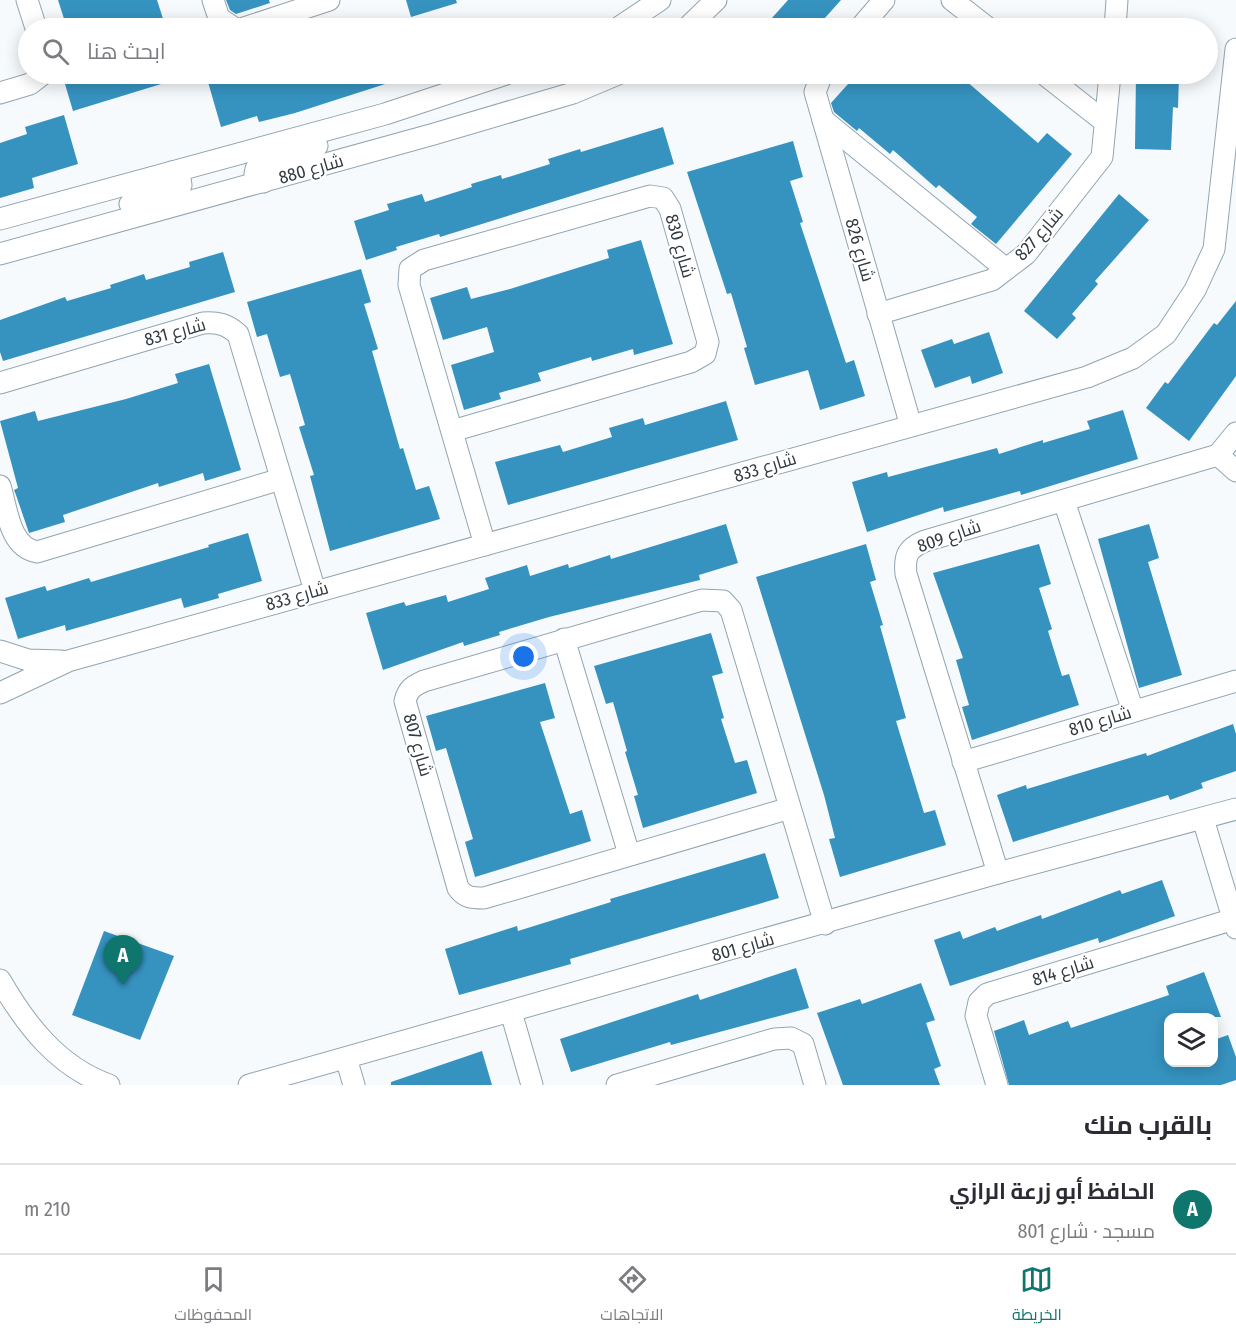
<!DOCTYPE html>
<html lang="ar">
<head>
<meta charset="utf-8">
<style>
	body { margin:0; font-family:"Fira Sans Condensed",Cairo,sans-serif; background:#f7f7f7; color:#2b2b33; direction:rtl }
	.controls { position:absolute; right:18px; bottom:18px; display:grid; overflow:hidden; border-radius:12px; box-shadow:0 3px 15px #0003 }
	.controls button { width:54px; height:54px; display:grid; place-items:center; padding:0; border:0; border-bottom:2px solid #e1e1e2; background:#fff; color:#2b2b33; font:30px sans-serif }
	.you { position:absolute; left:524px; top:657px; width:21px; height:21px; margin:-15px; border:4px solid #fff; border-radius:50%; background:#1a73e8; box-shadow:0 0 0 9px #1a73e833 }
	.badge { display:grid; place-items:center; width:39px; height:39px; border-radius:50%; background:#0f766e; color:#fff; font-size:20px; font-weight:700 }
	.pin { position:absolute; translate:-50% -50px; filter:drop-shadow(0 2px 3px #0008) }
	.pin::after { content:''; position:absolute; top:32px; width:21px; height:18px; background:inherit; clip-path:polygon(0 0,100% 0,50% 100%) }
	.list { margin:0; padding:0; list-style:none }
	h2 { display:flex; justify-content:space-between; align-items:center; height:78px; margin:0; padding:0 24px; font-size:26px }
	h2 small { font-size:20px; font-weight:400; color:#7c7c81 }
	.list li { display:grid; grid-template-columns:39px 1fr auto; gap:18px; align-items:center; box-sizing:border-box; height:90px; padding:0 24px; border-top:2px solid #e1e1e2 }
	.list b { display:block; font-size:22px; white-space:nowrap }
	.list p { margin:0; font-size:20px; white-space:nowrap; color:#7c7c81 }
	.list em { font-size:20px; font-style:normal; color:#7c7c81 }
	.icon { flex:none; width:33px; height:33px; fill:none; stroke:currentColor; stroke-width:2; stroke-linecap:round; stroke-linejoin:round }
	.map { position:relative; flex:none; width:1236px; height:1085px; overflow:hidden; direction:ltr }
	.search { position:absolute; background:#fff; box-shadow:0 3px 15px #0003; left:18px; right:18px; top:18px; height:66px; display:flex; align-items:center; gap:15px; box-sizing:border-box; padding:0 21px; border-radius:33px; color:#7c7c81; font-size:22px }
	.sheet { height:168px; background:#fff }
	nav { display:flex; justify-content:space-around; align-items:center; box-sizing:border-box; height:84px; border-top:2px solid #e1e1e2; background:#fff; font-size:16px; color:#7c7c81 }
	nav a { display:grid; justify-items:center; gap:3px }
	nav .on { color:#0f766e }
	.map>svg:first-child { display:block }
	.building { fill:#3693c0 }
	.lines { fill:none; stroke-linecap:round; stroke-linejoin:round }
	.minor-casing { stroke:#92a5b0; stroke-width:23 }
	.minor { stroke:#fff; stroke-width:21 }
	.labels { text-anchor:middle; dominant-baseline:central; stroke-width:4.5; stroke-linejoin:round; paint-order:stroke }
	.street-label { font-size:18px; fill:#323a3f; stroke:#fff }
</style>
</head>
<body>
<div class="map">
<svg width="1236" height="1085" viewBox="0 0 1236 1085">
	<rect width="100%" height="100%" fill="#f6fafc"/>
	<g class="building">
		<polygon points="58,0 157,0 166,28 67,28"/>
		<polygon points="226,0 269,0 270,3 236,14 230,10"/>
		<polygon points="406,0 456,0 457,3 411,17"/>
		<polygon points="788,0 841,0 816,28 763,28"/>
		<polygon points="62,74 183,74 184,77 73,111"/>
		<polygon points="236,74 407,74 407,77 295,113 259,122 257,116 221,127 208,82"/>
		<polygon points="857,74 958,74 1038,143 1047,133 1072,154 996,244 971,224 977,217 939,185 936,188 893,150 890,154 859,128 857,131 834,112 831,103"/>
		<polygon points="1136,74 1179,76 1178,108 1173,107 1171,150 1135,149"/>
		<polygon points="64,115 78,164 32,178 34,188 0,198 0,143 27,134 25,127"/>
		<polygon points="663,127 674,164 440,237 439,234 396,247 397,250 366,260 354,221 389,210 387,204 422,194 425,202 472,187 471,184 501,175 502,179 550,164 548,159 580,149 581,152"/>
		<polygon points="793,141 803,177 790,181 803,222 800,223 846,363 854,360 865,396 820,410 808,370 755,385 744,348 747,347 731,293 727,294 687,172"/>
		<polygon points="1119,194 1149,220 1095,281 1098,284 1072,314 1076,318 1057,339 1024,311"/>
		<polygon points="641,240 673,344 634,355 633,349 592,361 591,357 538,373 541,381 499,393 501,399 464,410 451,365 494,352 487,327 443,340 430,298 467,287 471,299 510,289 609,258 607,250"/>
		<polygon points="223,252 235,292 3,361 0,352 0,320 65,297 67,301 111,288 110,285 144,274 146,280 190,267 189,262"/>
		<polygon points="361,269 371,302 364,304 378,349 372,351 400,449 403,448 416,490 429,486 440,519 330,551 310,476 314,475 299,427 305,425 290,374 280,377 267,334 257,337 247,302"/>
		<polygon points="1236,301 1236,376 1189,441 1146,408 1165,382 1168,384 1214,323 1217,325"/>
		<polygon points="989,332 1003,373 972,384 970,376 935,388 921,350 952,339 954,344"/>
		<polygon points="209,364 241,470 205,481 203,473 159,487 158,483 63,515 65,522 29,533 16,495 14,490 18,488 0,421 35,411 38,421 126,399 178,383 175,374"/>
		<polygon points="726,401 738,440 508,505 495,462 560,445 563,452 612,437 609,428 643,418 645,425"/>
		<polygon points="1123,410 1138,459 1021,495 1020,491 944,512 943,507 867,532 852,482 887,472 888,477 997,448 999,454 1043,440 1043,443 1090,429 1087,421"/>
		<polygon points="726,524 738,563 699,575 700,580 549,617 499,632 500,635 464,646 463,642 383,670 366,613 404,602 406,606 446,595 448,602 489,589 485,578 527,565 530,576 568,564 569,568 610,555 611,559"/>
		<polygon points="1149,524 1159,558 1148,562 1182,675 1139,688 1098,539"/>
		<polygon points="248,533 262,581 218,594 219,598 184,608 181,598 66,631 65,625 18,639 5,598 45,586 47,591 89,578 91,582 209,547 208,545"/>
		<polygon points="866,544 876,580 870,582 883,625 880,626 906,718 896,721 924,813 935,810 946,845 840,877 829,839 835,838 824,795 756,577"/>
		<polygon points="1039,544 1051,584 1039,588 1052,629 1048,631 1062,676 1069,674 1079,705 972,740 962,707 969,705 956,660 963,658 933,573"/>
		<polygon points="711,633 723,673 712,676 724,718 721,719 735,763 747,760 757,793 643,828 634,796 638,795 625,752 627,751 613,702 606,704 594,666"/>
		<polygon points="545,683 555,718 540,722 570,814 582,810 591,841 475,877 465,842 473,839 446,748 436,751 426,716"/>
		<polygon points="1233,724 1236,734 1236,771 1201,783 1203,788 1170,800 1168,795 1013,842 997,795 1026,785 1027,789 1146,753 1147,756"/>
		<polygon points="765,853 779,898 570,959 571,964 459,995 445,949 517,926 518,931 611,902 610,899"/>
		<polygon points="1162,880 1175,916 1099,943 1098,938 950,986 934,940 960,931 963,939 995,927 997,931 1041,915 1042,919 1120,890 1122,894"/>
		<polygon points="104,931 174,956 140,1040 72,1015"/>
		<polygon points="796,968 809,1008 671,1045 670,1042 571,1072 560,1039 698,994 700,1000"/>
		<polygon points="1204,972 1221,1017 1168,1017 1168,1062 1214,1062 1214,1040 1228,1035 1236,1057 1236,1080 1221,1085 1009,1085 994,1031 1024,1020 1029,1035 1068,1021 1071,1028 1169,995 1166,986"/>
		<polygon points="921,983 935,1020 926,1023 941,1066 934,1069 940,1085 843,1085 817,1013 860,999 862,1004"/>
		<polygon points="482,1051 492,1085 391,1085 391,1082"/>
	</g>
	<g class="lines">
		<g class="minor-casing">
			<g id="minor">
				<polyline points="27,0 36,28"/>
				<polyline points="213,0 219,18 234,28"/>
				<polyline points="952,0 988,28"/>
				<polyline points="244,28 329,0"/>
				<polyline points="618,28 660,0"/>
				<polyline points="687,28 716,0"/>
				<polyline points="860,28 884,0"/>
				<polyline points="1115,28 1117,0"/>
				<polyline points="822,74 815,92 911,426"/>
				<polyline points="1044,74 1105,122"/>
				<polyline points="0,93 30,84 43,74"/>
				<polyline points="823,120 1006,269"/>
				<polyline points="263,182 255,174 256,169 317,146"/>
				<polyline points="130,204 176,190 181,185 180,179 172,172"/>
				<polyline points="0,219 385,114 506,74"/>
				<polyline points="0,254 434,134 573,93 618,74"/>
				<polyline points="878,314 992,280 1026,254 1102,157 1110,74"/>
				<path d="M 0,383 L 203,323 C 218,322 226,324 238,334 L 315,591"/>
				<polyline points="452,431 691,362 705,354 708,342 670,209 663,198 650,196 424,260 410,269 409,285 485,545"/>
				<polyline points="1218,455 1236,471"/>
				<path d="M 0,486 C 7,508 9,547 37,552 L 281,479"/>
				<polyline points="1064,501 1133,711"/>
				<polyline points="564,639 629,854"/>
				<polyline points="0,651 28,660 61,661"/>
				<polyline points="0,693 68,661 1087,377 1133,358 1166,334 1195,290 1214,249 1236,49"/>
				<polyline points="963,762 1236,681"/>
				<path d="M 790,808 L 484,898 C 472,898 465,898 458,888 L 405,701 C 408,689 413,686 424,681 L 702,600 L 723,601 L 731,610 L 825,924"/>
				<polyline points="1203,819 1236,928"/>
				<path d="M 998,873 L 906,574 C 904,555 908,548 925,541 L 1218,455 L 1236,433"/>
				<path d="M 0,980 C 26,1025 58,1067 109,1085"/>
				<polyline points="511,1012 532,1085"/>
				<polyline points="346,1058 354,1085"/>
				<polyline points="249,1085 998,873 1236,809"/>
				<polyline points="617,1085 774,1039 791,1038 803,1044 815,1085"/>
				<polyline points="997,1085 976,1016 979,1002 987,994 1234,919"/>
			</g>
		</g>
		<use href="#minor" class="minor"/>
	</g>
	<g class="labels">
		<g class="street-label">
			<text transform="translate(311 169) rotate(-16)">شارع 880</text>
			<text transform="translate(1039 234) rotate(-49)">شارع 827</text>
			<text transform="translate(680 246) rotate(74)">شارع 830</text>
			<text transform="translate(860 250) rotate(74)">شارع 826</text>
			<text transform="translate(175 332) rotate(-15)">شارع 831</text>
			<text transform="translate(765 467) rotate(-17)">شارع 833</text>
			<text transform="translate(949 536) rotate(-19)">شارع 809</text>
			<text transform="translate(297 596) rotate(-16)">شارع 833</text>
			<text transform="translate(1100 721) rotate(-17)">شارع 810</text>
			<text transform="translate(418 745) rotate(74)">شارع 807</text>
			<text transform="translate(743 947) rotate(-16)">شارع 801</text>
			<text transform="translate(1063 971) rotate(-17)">شارع 814</text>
		</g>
	</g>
</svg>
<div class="controls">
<button><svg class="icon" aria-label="layers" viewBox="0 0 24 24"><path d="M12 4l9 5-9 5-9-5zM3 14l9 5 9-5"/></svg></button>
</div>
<div class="you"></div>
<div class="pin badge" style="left:123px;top:985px">A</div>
<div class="search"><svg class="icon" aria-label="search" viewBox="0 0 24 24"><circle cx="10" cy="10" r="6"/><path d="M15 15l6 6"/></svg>ابحث هنا</div>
</div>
<section class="sheet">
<h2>بالقرب منك<small></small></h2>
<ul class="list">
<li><span class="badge">A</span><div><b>الحافظ أبو زرعة الرازي</b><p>مسجد · شارع 801</p></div><em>210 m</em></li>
</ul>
</section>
<nav>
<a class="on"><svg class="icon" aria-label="map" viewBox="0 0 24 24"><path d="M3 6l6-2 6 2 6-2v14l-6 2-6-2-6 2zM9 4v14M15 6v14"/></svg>الخريطة</a>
<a><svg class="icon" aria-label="directions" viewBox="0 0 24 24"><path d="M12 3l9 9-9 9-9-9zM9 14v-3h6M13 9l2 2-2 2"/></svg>الاتجاهات</a>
<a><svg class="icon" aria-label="saved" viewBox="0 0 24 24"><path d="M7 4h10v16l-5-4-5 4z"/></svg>المحفوظات</a>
</nav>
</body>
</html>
